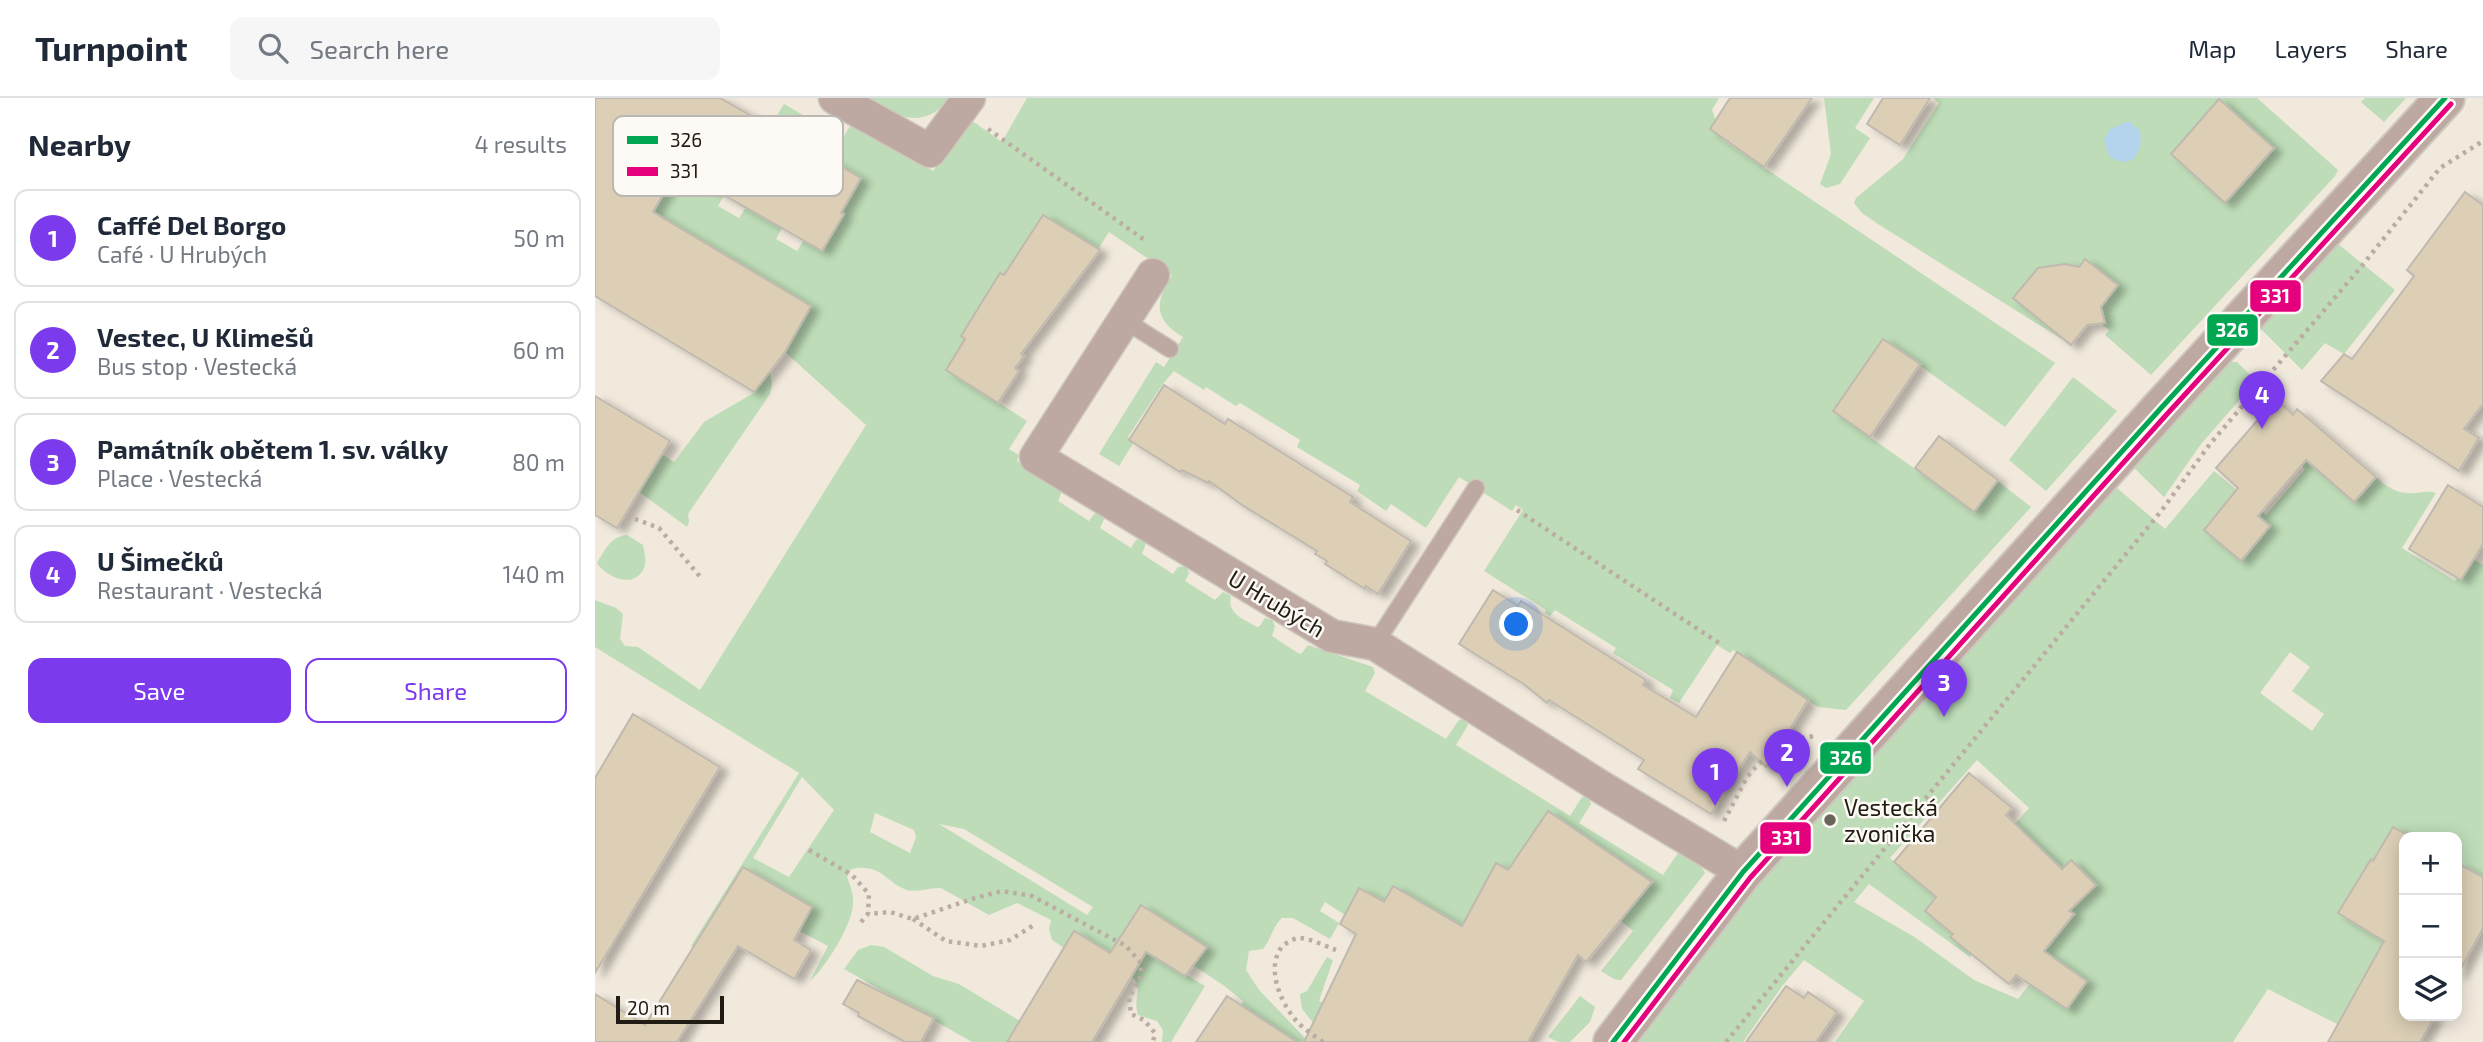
<!DOCTYPE html>
<html lang="en">
<head>
<meta charset="utf-8">
<style>
	body { margin:0; font-family:"Exo 2",sans-serif; background:#f6f6f7; color:#1f2937 }
	.controls { position:absolute; right:21px; bottom:21px; display:grid; overflow:hidden; border-radius:14px; box-shadow:0 4px 18px #0003 }
	.controls button { width:63px; height:63px; display:grid; place-items:center; padding:0; border:0; border-bottom:2px solid #e0e1e3; background:#fff; color:#1f2937; font:35px sans-serif }
	.scale { position:absolute; left:21px; bottom:18px; width:108px; box-sizing:border-box; padding-left:7px; border:4px solid #211c13; border-top:0; font-size:19px; line-height:24px; white-space:nowrap; color:#211c13; -webkit-text-stroke:5px #fdfaf6; paint-order:stroke }
	.you { position:absolute; left:922px; top:527px; width:24px; height:24px; margin:-18px; border:5px solid #fff; border-radius:50%; background:#1a73e8; box-shadow:0 0 0 10px #1a73e833 }
	.badge { display:grid; place-items:center; width:46px; height:46px; border-radius:50%; background:#7c3aed; color:#fff; font-size:23px; font-weight:700 }
	.pin { position:absolute; translate:-50% -58px; filter:drop-shadow(0 2px 4px #0008) }
	.pin::after { content:''; position:absolute; top:37px; width:24px; height:21px; background:inherit; clip-path:polygon(0 0,100% 0,50% 100%) }
	.list { margin:0; padding:0; list-style:none }
	h2 { display:flex; justify-content:space-between; align-items:center; height:91px; margin:0; padding:0 28px; font-size:30px }
	h2 small { font-size:23px; font-weight:400; color:#747a83 }
	.list li { display:grid; grid-template-columns:46px 1fr auto; gap:21px; align-items:center; box-sizing:border-box; height:98px; margin:0 14px 14px; padding:0 14px; border:2px solid #e0e1e3; border-radius:14px }
	.list b { display:block; font-size:26px; white-space:nowrap }
	.list p { margin:0; font-size:23px; white-space:nowrap; color:#747a83 }
	.list em { font-size:23px; font-style:normal; color:#747a83 }
	.actions { display:flex; gap:14px; padding:21px 28px }
	.actions a { flex:1; padding:16px 0; border:2px solid #7c3aed; border-radius:14px; text-align:center; font-size:24px; color:#7c3aed }
	.actions .main { background:#7c3aed; color:#fff }
	.icon { flex:none; width:38px; height:38px; fill:none; stroke:currentColor; stroke-width:2; stroke-linecap:round; stroke-linejoin:round }
	.map { position:relative; flex:none; width:1888px; height:944px; overflow:hidden }
	header { display:flex; align-items:center; gap:42px; box-sizing:border-box; height:98px; padding:0 35px; background:#fff; border-bottom:2px solid #e0e1e3 }
	header strong { font-size:33px }
	nav { display:flex; gap:38px; margin-inline-start:auto; font-size:24px }
	.search { width:490px; height:63px; background:#f6f6f7; display:flex; align-items:center; gap:18px; box-sizing:border-box; padding:0 24px; border-radius:14px; color:#747a83; font-size:26px }
	main { display:flex }
	aside { flex:1; background:#fff }
	.map>svg:first-child { display:block }
	.green { fill:#bddcb7; fill-rule:evenodd }
	.water { fill:#b4d4ed }
	.building { fill:#dccfb6; stroke:#c0b9af; stroke-width:2; filter:url(#shadow) }
	.lines { fill:none; stroke-linecap:round; stroke-linejoin:round }
	.service-casing { stroke:#cec7be; stroke-width:19 }
	.minor-casing { stroke:#cec7be; stroke-width:35 }
	.tertiary-casing { stroke:#cec7be; stroke-width:42 }
	.path { stroke:#bbaca4; stroke-width:4.5; stroke-dasharray:3.5 5; stroke-linecap:butt }
	.service { stroke:#bea9a2; stroke-width:16 }
	.minor { stroke:#bea9a2; stroke-width:32 }
	.tertiary { stroke:#bea9a2; stroke-width:38 }
	.bus-1-casing { stroke:#fdfaf6; stroke-width:10 }
	.bus-2-casing { stroke:#fdfaf6; stroke-width:10 }
	.bus-1 { stroke:#00a651; stroke-width:5 }
	.bus-2 { stroke:#e5007d; stroke-width:5 }
	.poi-dot { fill:#6a6459; stroke:#fdfaf6; stroke-width:2.5 }
	.labels { text-anchor:middle; dominant-baseline:central; stroke-width:5; stroke-linejoin:round; paint-order:stroke }
	.street-label { font-size:23px; fill:#211c13; stroke:#fdfaf6 }
	.poi-label { font-size:23px; fill:#211c13; stroke:#fdfaf6; text-anchor:start }
	.key { fill:#fdfaf6; stroke:#bbb7b2; stroke-width:2 }
	.key-label { font-size:19px; fill:#211c13 }
	.line-badge { stroke:#fdfaf6; stroke-width:2.5 }
	.badge-label { font-size:19px; text-anchor:middle; font-weight:bold; fill:#fff }
</style>
</head>
<body>
<header>
<strong>Turnpoint</strong>
<div class="search"><svg class="icon" aria-label="search" viewBox="0 0 24 24"><circle cx="10" cy="10" r="6"/><path d="M15 15l6 6"/></svg>Search here</div>
<nav><a>Map</a><a>Layers</a><a>Share</a></nav>
</header>
<main>
<aside>
<h2>Nearby<small>4 results</small></h2>
<ul class="list">
<li><span class="badge">1</span><div><b>Caffé Del Borgo</b><p>Café · U Hrubých</p></div><em>50 m</em></li>
<li><span class="badge">2</span><div><b>Vestec, U Klimešů</b><p>Bus stop · Vestecká</p></div><em>60 m</em></li>
<li><span class="badge">3</span><div><b>Památník obětem 1. sv. války</b><p>Place · Vestecká</p></div><em>80 m</em></li>
<li><span class="badge">4</span><div><b>U Šimečků</b><p>Restaurant · Vestecká</p></div><em>140 m</em></li>
</ul>
<div class="actions"><a class="main">Save</a><a>Share</a></div>
</aside>
<div class="map">
<svg width="1888" height="944" viewBox="0 0 1888 944">
	<defs>
		<filter id="shadow"><feDropShadow dx="8" dy="4.5" stdDeviation="3.5" flood-color="#0004"/></filter>
	</defs>
	<rect width="100%" height="100%" fill="#f1e9dc"/>
	<g class="green">
		<path d="M 267,0 L 356,0 C 325,35 301,17 267,0 Z"/>
		<path d="M 432,0 L 1124,0 L 1117,12 L 1128,42 L 1460,265 L 1410,329 L 1288,241 L 1238,313 L 1377,411 L 1399,380 L 1436,409 L 1251,612 L 1223,609 L 1138,552 L 1135,555 L 1122,547 L 1084,605 L 1075,600 L 1078,592 L 1018,555 L 1021,550 L 960,512 L 955,518 L 950,515 L 951,512 L 889,473 L 928,412 L 921,407 L 917,413 L 864,379 L 831,430 L 796,406 L 791,413 L 762,393 L 765,387 L 702,349 L 705,342 L 645,305 L 641,308 L 611,289 L 609,292 L 579,273 L 567,287 L 533,339 L 539,344 L 524,368 L 504,356 L 561,264 L 569,269 L 588,239 C 558,221 560,204 577,177 L 514,134 L 503,151 L 448,117 L 409,178 L 405,175 L 366,238 L 370,241 L 351,271 L 432,323 L 414,351 L 424,357 L 422,363 L 465,389 L 467,393 L 463,403 L 494,423 L 499,416 L 504,414 L 510,419 L 505,430 L 536,450 L 541,442 L 546,440 L 551,445 L 547,456 L 578,476 L 583,469 L 591,468 L 594,475 L 590,483 L 620,502 L 628,494 L 636,498 C 632,516 647,520 662,529 L 665,528 L 670,520 L 677,522 L 680,528 L 677,538 L 703,555 L 706,556 L 713,547 L 778,569 L 780,575 L 770,593 L 851,641 L 863,623 L 869,620 L 873,627 L 861,647 L 975,718 L 987,699 L 993,699 L 996,706 L 984,725 L 1068,777 L 1083,755 C 1095,755 1105,765 1110,775 L 1026,882 L 1019,881 L 1006,873 L 1038,833 L 982,786 L 899,846 L 798,788 L 789,804 L 764,791 L 750,817 L 730,804 L 725,813 L 744,825 L 735,841 L 698,820 L 687,820 C 677,829 677,840 668,851 L 654,853 L 651,872 L 664,892 L 714,944 L 702,944 L 646,908 L 648,903 L 628,887 L 598,867 L 612,849 L 547,807 L 526,838 L 610,888 L 576,944 L 567,944 L 568,932 L 562,923 L 543,917 C 537,899 550,890 536,878 L 541,870 L 480,834 L 469,850 L 457,842 L 454,831 L 456,822 L 422,805 L 394,817 L 346,790 C 335,789 322,795 312,792 C 288,783 287,765 256,771 L 252,779 C 255,787 259,797 258,806 C 257,827 231,869 215,883 L 233,848 L 191,826 L 99,849 L 96,848 L 204,675 L 0,549 L 0,502 L 21,510 L 28,516 L 25,541 L 30,548 L 43,549 L 105,592 L 271,327 L 190,254 L 82,128 L 24,92 L 64,74 L 85,86 L 91,75 L 129,97 L 123,108 L 144,120 L 151,109 L 187,130 L 181,141 L 202,153 L 209,142 L 227,153 L 248,117 L 246,115 L 234,62 L 257,25 L 338,73 L 376,22 L 407,44 ZM 207,679 L 239,712 L 194,779 L 158,760 ZM 280,715 L 319,732 L 321,739 L 315,755 L 275,734 ZM 344,726 L 369,731 L 498,809 L 492,817 Z"/>
		<polygon points="1229,0 1279,0 1260,30 1275,40 1245,86 1231,90 1225,86 1236,56"/>
		<polygon points="1338,0 1662,0 1743,72 1740,78 1556,277 1510,237 1514,232 1505,225 1495,223 1476,247 1283,126 1267,115 1259,105 1261,100 1308,61 1344,5"/>
		<polygon points="1770,0 1811,0 1789,24 1766,4"/>
		<polygon points="189,6 220,24 206,47 176,28"/>
		<polygon points="1743,146 1800,192 1749,256 1730,245 1707,272 1666,231"/>
		<polygon points="1635,264 1642,264 1661,283 1606,346 1569,399 1538,369"/>
		<polygon points="174,269 177,285 175,296 93,416 94,423 92,429 43,393 65,355 79,364 109,324 157,296"/>
		<polygon points="1478,279 1522,313 1451,393 1414,362"/>
		<path d="M 1745,348 L 1724,373 L 1759,404 L 1781,379 C 1792,389 1802,396 1817,395 C 1826,395 1832,392 1841,395 L 1807,450 L 1860,483 L 1875,459 L 1888,467 L 1888,779 L 1862,764 L 1862,739 L 1809,739 L 1809,806 L 1742,926 L 1673,891 L 1638,944 L 1240,944 L 1269,903 L 1209,862 L 1188,887 L 1148,944 L 1037,944 L 1168,778 L 1398,522 L 1522,390 L 1570,431 L 1619,373 L 1671,417 L 1710,371 L 1692,355 ZM 1695,554 L 1715,569 L 1697,593 L 1729,616 L 1717,633 L 1665,595 ZM 1382,662 L 1434,710 L 1387,764 L 1365,842 L 1330,813 L 1341,799 L 1295,760 ZM 1476,762 L 1501,787 L 1489,798 L 1465,774 ZM 1427,775 L 1479,816 L 1443,861 L 1440,879 L 1423,901 L 1379,882 L 1321,840 L 1259,804 L 1274,786 L 1375,859 Z"/>
		<path d="M 32,437 L 48,447 C 49,453 52,464 49,470 C 39,492 11,479 2,465 C 11,451 15,439 32,437 Z"/>
		<polygon points="276,847 289,849 338,878 364,886 425,923 412,944 377,944 249,871 263,852"/>
		<polygon points="732,859 738,862 724,903 745,914 724,932 707,911 705,896 712,893"/>
		<polygon points="985,898 1000,909 995,924 975,944 963,944 953,939"/>
	</g>
	<path class="water" d="M 1534,23 L 1545,33 C 1549,54 1536,74 1514,58 L 1509,42 L 1515,31 Z"/>
	<g class="building">
		<polygon points="0,0 125,0 266,80 246,115 249,116 227,153 83,71 58,114 216,208 190,254 159,294 0,198"/>
		<polygon points="1135,0 1217,0 1169,69 1115,31"/>
		<polygon points="1288,0 1335,0 1305,47 1272,26"/>
		<polygon points="1624,1 1679,50 1630,105 1576,56"/>
		<polygon points="1870,94 1888,107 1888,306 1869,331 1884,340 1864,373 1726,283 1749,256 1757,261 1819,178 1812,172"/>
		<polygon points="448,117 505,152 426,256 429,258 420,270 424,273 403,305 351,272 370,241 366,238 405,175 409,177"/>
		<polygon points="1490,161 1523,187 1506,209 1510,225 1492,227 1476,247 1418,200 1443,170 1470,166 1484,169"/>
		<polygon points="1288,241 1325,266 1275,339 1238,313"/>
		<polygon points="569,287 630,326 633,321 665,341 758,399 755,404 816,443 783,496 771,488 770,491 730,466 732,463 720,456 722,453 647,407 614,383 613,385 587,372 585,374 534,342"/>
		<polygon points="0,298 75,343 22,430 0,417"/>
		<polygon points="1681,301 1698,317 1702,311 1781,379 1759,404 1711,362 1663,418 1675,428 1646,463 1609,432 1643,390 1621,370"/>
		<polygon points="1344,338 1403,382 1379,414 1320,370"/>
		<polygon points="1853,387 1888,409 1888,446 1866,482 1814,451"/>
		<polygon points="898,492 923,508 926,503 1051,582 1048,587 1101,619 1142,554 1213,602 1171,669 1155,654 1116,716 1043,671 1049,662 954,602 952,605 930,587 864,546"/>
		<polygon points="38,616 125,669 0,875 0,680"/>
		<polygon points="1374,675 1417,710 1411,717 1467,771 1476,762 1501,787 1474,813 1479,816 1449,853 1492,883 1472,911 1421,877 1414,886 1355,839 1358,836 1330,813 1341,799 1299,764"/>
		<polygon points="953,713 1057,784 991,864 983,857 933,944 709,944 761,836 745,826 764,790 789,804 798,788 867,828 901,765 913,772"/>
		<polygon points="1798,729 1816,739 1809,739 1809,918 1840,918 1825,944 1733,944 1789,843 1743,815 1776,761 1778,763"/>
		<polygon points="1862,765 1888,779 1888,830 1862,878"/>
		<polygon points="148,769 217,809 199,842 216,852 199,881 143,848 82,944 0,944 0,896 50,927"/>
		<polygon points="546,807 612,849 590,878 551,854 497,944 412,944 479,833 515,855"/>
		<polygon points="262,882 339,920 326,944 310,944 263,918 264,915 248,906"/>
		<polygon points="1191,888 1209,900 1213,894 1242,914 1221,944 1151,944"/>
		<polygon points="632,898 702,944 601,944"/>
	</g>
	<g class="lines">
		<g class="service-casing">
			<g id="service">
				<polyline points="529,222 575,251"/>
				<polyline points="780,546 881,390"/>
			</g>
		</g>
		<g class="minor-casing">
			<g id="minor">
				<polyline points="240,0 335,53 374,0"/>
				<polyline points="558,177 441,359 737,538 780,546 1006,689 1148,774"/>
			</g>
		</g>
		<g class="tertiary-casing">
			<polyline id="tertiary" points="1018,944 1148,774 1567,309 1850,0"/>
		</g>
		<g class="path">
			<polyline points="393,31 551,143"/>
			<polyline points="922,412 1124,545"/>
			<polyline points="32,418 64,430 107,481"/>
			<polyline points="1129,723 1152,679 1164,665 1182,657 1195,642 1219,638"/>
			<polyline points="214,752 257,777 274,796 273,816"/>
			<polyline points="318,821 351,843 386,848 415,842 439,827"/>
			<polyline points="266,824 273,816 295,814 318,821 380,800 407,793 437,798 531,848 546,865 546,879 534,899 536,916 549,922 560,935 558,944"/>
			<path d="M 728,944 C 718,937 707,930 699,920 C 684,901 672,870 686,850 C 690,845 699,840 705,840 C 717,841 730,848 741,852"/>
			<polyline points="1131,944 1567,412 1615,346 1766,169 1845,70 1888,43"/>
		</g>
		<use href="#service" class="service"/>
		<use href="#minor" class="minor"/>
		<use href="#tertiary" class="tertiary"/>
		<g class="bus-1-casing">
			<polyline id="bus-1" points="1018,944 1148,774 1567,309 1850,0"/>
		</g>
		<g class="bus-2-casing">
			<polyline id="bus-2" points="1029,944 1155,780 1573,315 1856,6"/>
		</g>
		<use href="#bus-1" class="bus-1"/>
		<use href="#bus-2" class="bus-2"/>
	</g>
	<circle class="poi-dot" cx="1235" cy="722" r="7"/>
	<g class="labels">
		<g class="street-label">
			<text transform="translate(682 505) rotate(31)">U Hrubých</text>
		</g>
		<g class="poi-label">
			<text x="1249" y="709">Vestecká<tspan x="1249" dy="26">zvonička</tspan></text>
		</g>
	</g>
	<rect x="18" y="18" width="230" height="80" rx="10" class="key"/>
	<rect x="32" y="38" width="31" height="8" fill="#00a651"/>
	<rect x="32" y="69" width="31" height="9" fill="#e5007d"/>
	<g class="key-label">
		<text x="75" y="49">326</text>
		<text x="75" y="80">331</text>
	</g>
	<g class="line-badge">
		<rect x="1654" y="181" width="53" height="34" rx="7" fill="#e5007d"/>
		<rect x="1611" y="215" width="53" height="34" rx="7" fill="#00a651"/>
		<rect x="1224" y="643" width="53" height="34" rx="7" fill="#00a651"/>
		<rect x="1164" y="723" width="53" height="34" rx="7" fill="#e5007d"/>
	</g>
	<g class="badge-label">
		<text x="1680" y="205">331</text>
		<text x="1637" y="239">326</text>
		<text x="1251" y="667">326</text>
		<text x="1191" y="747">331</text>
	</g>
</svg>
<div class="controls">
<button>+</button>
<button>−</button>
<button><svg class="icon" aria-label="layers" viewBox="0 0 24 24"><path d="M12 4l9 5-9 5-9-5zM3 14l9 5 9-5"/></svg></button>
</div>
<div class="scale">20 m</div>
<div class="you"></div>
<div class="pin badge" style="left:1120px;top:708px">1</div>
<div class="pin badge" style="left:1192px;top:689px">2</div>
<div class="pin badge" style="left:1349px;top:619px">3</div>
<div class="pin badge" style="left:1667px;top:331px">4</div>
</div>
</main>
</body>
</html>
